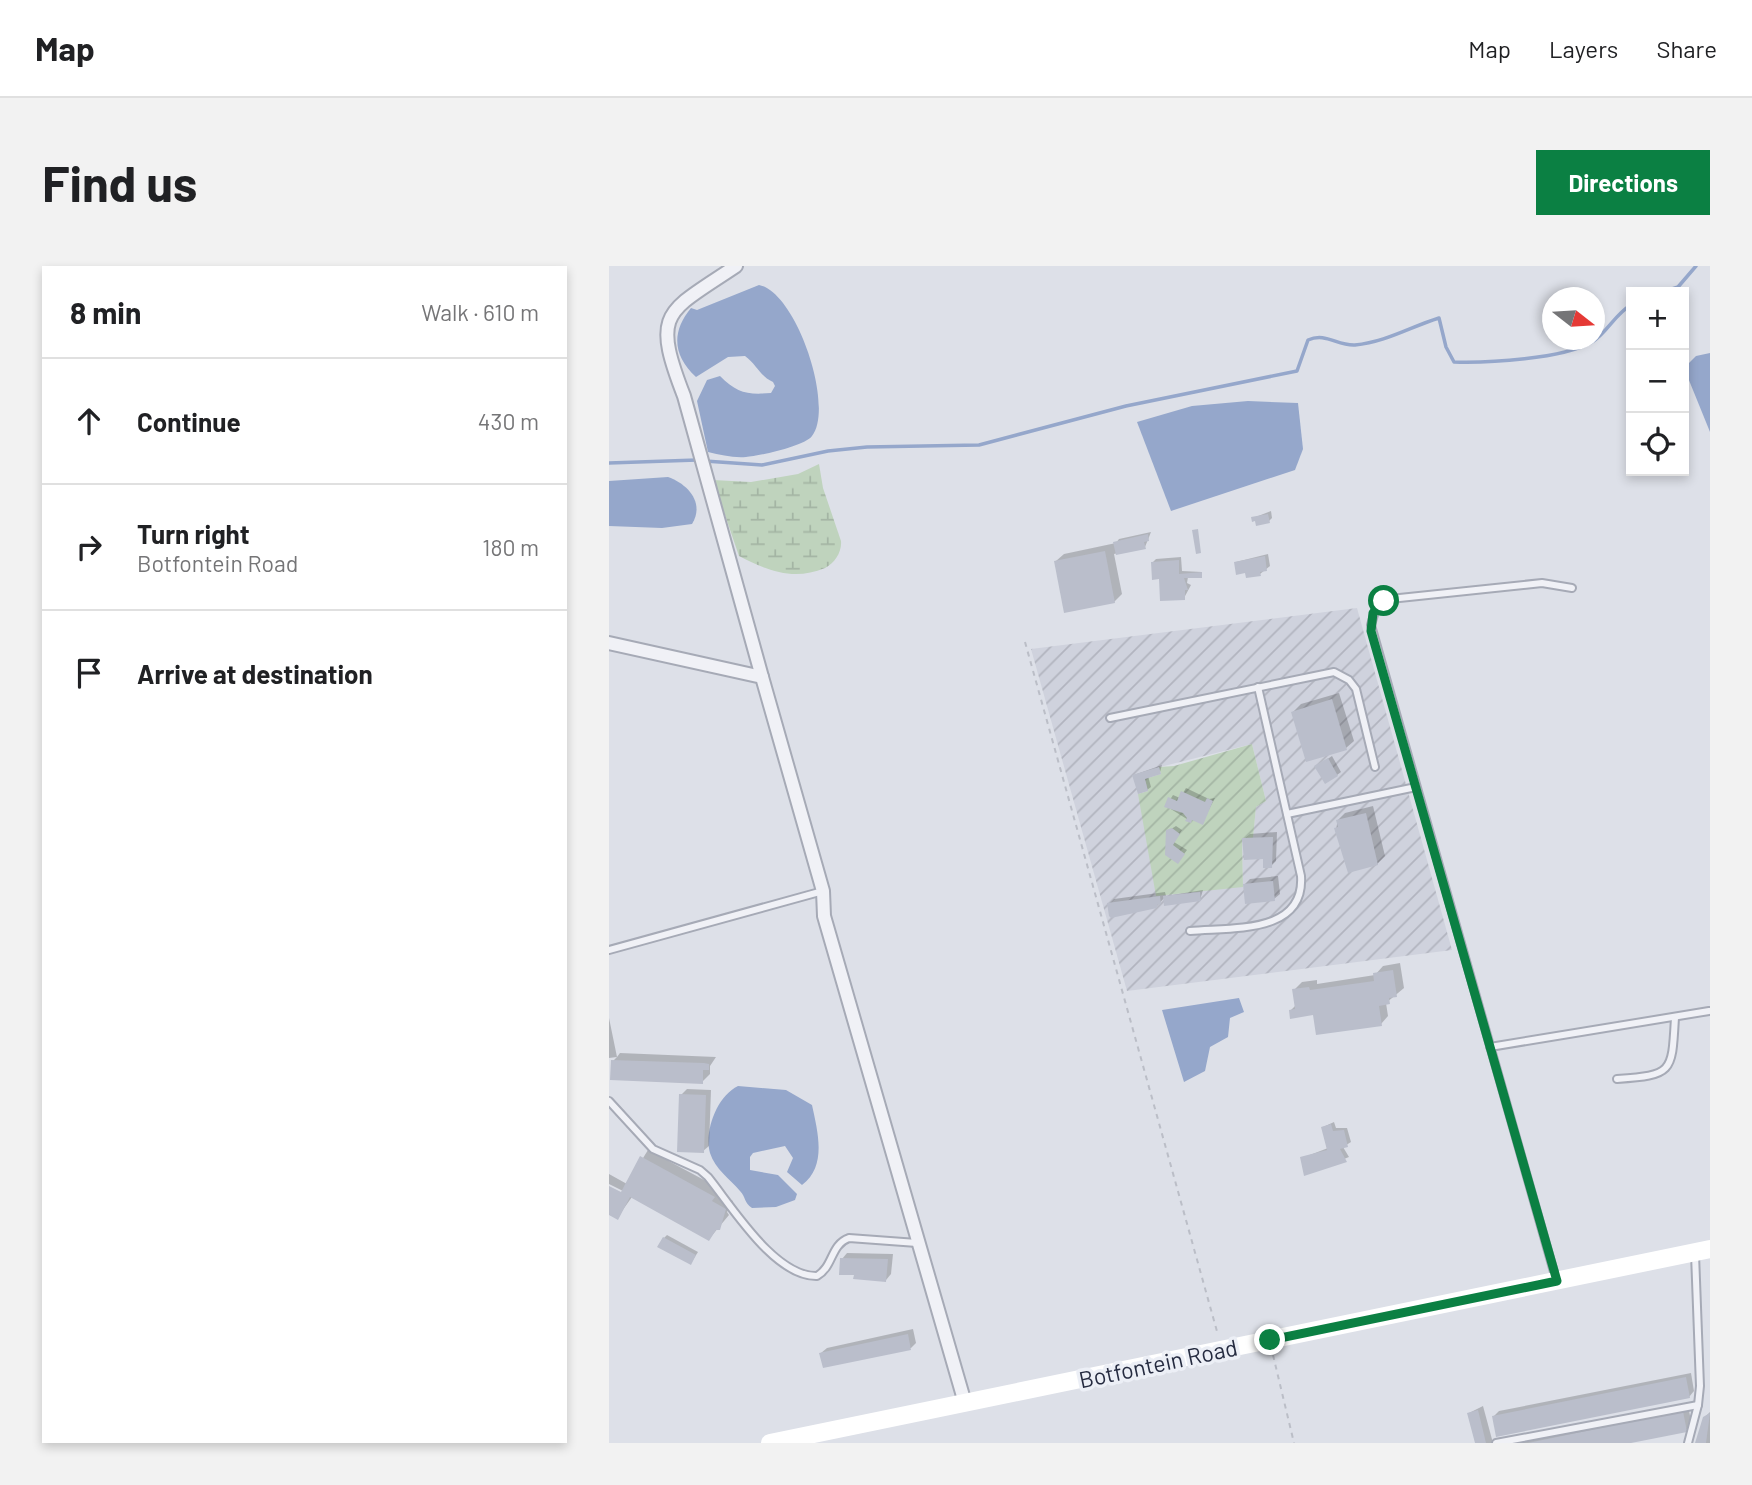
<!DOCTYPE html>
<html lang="en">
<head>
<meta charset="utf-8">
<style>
	body { margin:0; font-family:Barlow,sans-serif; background:#f2f2f2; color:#202124 }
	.controls { position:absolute; right:21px; top:21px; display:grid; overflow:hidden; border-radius:0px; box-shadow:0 4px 10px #0003 }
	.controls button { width:63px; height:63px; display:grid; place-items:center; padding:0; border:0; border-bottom:2px solid #e0e0e0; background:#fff; color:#202124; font:35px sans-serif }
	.compass { position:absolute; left:933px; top:21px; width:63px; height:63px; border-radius:50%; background:#fff; box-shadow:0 4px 10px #0003; rotate:107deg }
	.stop { position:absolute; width:21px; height:21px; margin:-16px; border:5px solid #0b8043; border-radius:50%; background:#fff }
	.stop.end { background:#0b8043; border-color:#fff; box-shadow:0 2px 7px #0008 }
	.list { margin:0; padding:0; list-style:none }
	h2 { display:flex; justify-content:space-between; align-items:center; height:91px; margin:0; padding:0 28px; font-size:30px }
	h2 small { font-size:23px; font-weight:400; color:#757577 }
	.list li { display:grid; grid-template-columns:46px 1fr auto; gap:21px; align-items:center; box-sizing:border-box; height:126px; padding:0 28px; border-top:2px solid #e0e0e0 }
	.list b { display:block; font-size:26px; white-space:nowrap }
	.list p { margin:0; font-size:23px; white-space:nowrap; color:#757577 }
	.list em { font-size:23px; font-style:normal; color:#757577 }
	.icon { flex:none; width:38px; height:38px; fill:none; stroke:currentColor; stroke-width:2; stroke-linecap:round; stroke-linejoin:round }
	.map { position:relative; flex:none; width:1101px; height:1177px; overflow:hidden; border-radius:0px }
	header { display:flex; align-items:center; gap:42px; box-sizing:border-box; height:98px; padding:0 35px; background:#fff; border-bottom:2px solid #e0e0e0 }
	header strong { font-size:33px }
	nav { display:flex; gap:38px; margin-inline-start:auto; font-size:24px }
	.intro { display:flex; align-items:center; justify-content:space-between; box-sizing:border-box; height:168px; padding:0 42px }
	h1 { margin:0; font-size:49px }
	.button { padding:18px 32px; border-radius:0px; background:#0b8043; color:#fff; font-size:24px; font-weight:700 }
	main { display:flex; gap:42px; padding:0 42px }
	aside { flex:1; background:#fff; border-radius:0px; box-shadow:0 4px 10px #0003 }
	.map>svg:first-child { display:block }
	.industrial { fill:url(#industrial-furrows); fill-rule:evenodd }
	.wetland { fill:url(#wetland-marsh) }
	.garden { fill:url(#garden-furrows) }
	.water { fill:#95a7cb }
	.shadow { fill:#0003 }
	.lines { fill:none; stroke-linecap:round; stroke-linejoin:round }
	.stream { stroke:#95a7cb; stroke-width:3.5 }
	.building { fill:#babecb }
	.lane-casing { stroke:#a6aab6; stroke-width:10 }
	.street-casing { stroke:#a6aab6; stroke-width:16 }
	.path { stroke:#bbbec7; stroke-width:2; stroke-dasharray:5 5; stroke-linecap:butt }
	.lane { stroke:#f0f1f6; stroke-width:6 }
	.street { stroke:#f0f1f6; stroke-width:12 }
	.secondary { stroke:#fff; stroke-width:18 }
	.route { stroke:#0b8043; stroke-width:9 }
	.labels { text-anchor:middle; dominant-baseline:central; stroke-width:7; stroke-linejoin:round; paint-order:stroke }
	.street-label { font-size:23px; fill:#252b40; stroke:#eceff6 }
</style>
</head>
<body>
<header>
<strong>Map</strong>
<nav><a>Map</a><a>Layers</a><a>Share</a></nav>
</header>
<div class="intro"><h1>Find us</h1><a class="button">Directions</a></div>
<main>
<aside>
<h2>8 min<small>Walk · 610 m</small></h2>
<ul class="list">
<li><svg class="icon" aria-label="ahead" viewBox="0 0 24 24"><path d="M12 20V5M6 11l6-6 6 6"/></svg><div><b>Continue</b></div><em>430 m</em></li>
<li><svg class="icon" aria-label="right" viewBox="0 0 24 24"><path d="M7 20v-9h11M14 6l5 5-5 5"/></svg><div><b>Turn right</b><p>Botfontein Road</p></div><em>180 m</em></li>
<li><svg class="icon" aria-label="arrive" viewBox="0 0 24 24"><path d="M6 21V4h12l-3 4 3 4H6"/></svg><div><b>Arrive at destination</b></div></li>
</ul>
</aside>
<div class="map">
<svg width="1101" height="1177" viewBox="0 0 1101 1177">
	<defs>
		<pattern id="industrial-furrows" width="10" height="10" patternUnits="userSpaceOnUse" patternTransform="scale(1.75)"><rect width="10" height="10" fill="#cfd2dd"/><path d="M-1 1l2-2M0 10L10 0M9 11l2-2" fill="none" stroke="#b2b4bf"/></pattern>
		<pattern id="wetland-marsh" width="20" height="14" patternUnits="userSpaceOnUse" patternTransform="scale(1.75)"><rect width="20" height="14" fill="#bfd3bd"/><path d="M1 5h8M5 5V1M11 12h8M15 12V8" fill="none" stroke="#a4b5a4"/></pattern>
		<pattern id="garden-furrows" width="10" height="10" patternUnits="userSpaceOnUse" patternTransform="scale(1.75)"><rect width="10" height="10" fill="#bfd3bd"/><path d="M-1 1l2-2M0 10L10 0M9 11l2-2" fill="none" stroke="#a4b5a4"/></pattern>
	</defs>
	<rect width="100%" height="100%" fill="#dde0e8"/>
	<path class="industrial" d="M 748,342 L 843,684 L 518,725 L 422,383 ZM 643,478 L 657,535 L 647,541 L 644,571 L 633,572 L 634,618 L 529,528 L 539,525 L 552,508 L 551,501 Z"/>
	<path class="wetland" d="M 210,198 L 214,222 L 232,275 C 233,286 226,297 216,302 C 185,315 159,305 130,290 L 104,214 L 142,216 L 189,208 Z"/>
	<polygon class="garden" points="643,478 657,535 647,541 644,572 633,573 634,621 547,630 529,528 539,525 536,513 552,508 550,501 565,500"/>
	<g class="water">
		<path d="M 150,19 C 187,26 226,140 203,170 C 196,180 150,190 137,191 C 124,192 112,189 99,186 L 88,135 L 98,114 L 111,110 C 128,127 138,129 162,127 L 166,120 L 164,116 C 151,110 148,99 136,90 L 119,91 L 87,111 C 64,90 62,66 82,42 L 88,44 Z"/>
		<polygon points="1101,87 1101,166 1075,102 1087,90"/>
		<polygon points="639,135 689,137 694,183 686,204 562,245 528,156 583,140"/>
		<path d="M 59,211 C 79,218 96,237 83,258 L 53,262 L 0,260 L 0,215 Z"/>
		<polygon points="630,732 635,746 621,752 619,771 601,781 596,805 575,816 553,744"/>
		<path d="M 129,820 L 177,824 L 203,839 C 209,867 218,900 193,919 L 178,906 L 184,892 L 176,880 L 144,887 L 141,891 L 141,904 L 169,909 L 188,928 L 186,934 L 167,941 L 143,942 C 135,937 137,931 131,925 C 121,913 106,903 101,887 C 95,865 108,830 129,820 Z"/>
	</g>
	<g class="shadow">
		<polygon points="662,245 663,252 660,255 644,252"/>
		<polygon points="542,266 536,281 505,288 513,328 505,336 447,295 455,288 507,277 510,273"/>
		<polygon points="659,288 661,300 651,308 627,296"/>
		<polygon points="572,291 573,305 593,306 592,311 579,311 578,317 582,319 575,332 552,312 543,297 547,293"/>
		<polygon points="730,427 745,475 737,482 684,446 692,438"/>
		<polygon points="723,490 732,506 728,509 708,500"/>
		<polygon points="553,499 551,506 539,510 542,521 538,524 525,509"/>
		<polygon points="577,522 600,533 606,532 593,557 584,552 581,555 557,540 564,529 571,532"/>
		<polygon points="764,540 776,590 768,598 727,563 729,554 736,547"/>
		<polygon points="567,560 573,564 565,576 578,584 569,596 559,565"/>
		<polygon points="668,566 667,595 662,600 635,573 641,568"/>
		<polygon points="669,610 671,628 665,633 636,618 641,613"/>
		<polygon points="594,624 591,634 556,631 547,641 500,638 505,633 556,626 557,630"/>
		<polygon points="791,697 795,722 777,737 779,750 772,758 681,745 687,739 685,724 693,716 708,714 708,718 766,709 774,700"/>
		<polygon points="0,752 8,791 11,787 107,791 101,800 101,808 93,816 4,795 8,791 0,792"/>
		<polygon points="78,823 102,824 100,880 94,885 72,829"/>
		<polygon points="725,856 727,862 738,862 742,876 734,881 740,891 697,908 693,892 719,882 714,861"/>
		<polygon points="39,884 112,923 110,928 124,935 118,946 120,949 100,973 23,931 8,952 0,947 0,922 19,932 20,928 0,918 0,908 18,918"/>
		<polygon points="58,969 89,986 82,997 55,972"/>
		<polygon points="238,987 284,988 282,1008 277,1014 247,1008 233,993"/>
		<polygon points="304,1063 307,1077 302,1082 212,1087 218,1082"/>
		<polygon points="1082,1107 1085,1125 1080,1131 884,1151 890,1145"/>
		<polygon points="874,1140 884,1177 868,1177 860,1147"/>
		<polygon points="1079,1140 1083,1159 1077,1164 1013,1177 897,1177"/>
		<polygon points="1101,1146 1101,1177 1088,1177 1095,1152"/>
	</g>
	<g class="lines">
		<g class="stream">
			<polyline points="1054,26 1069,21 1087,0"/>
			<path d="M 96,195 L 153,199 L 219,185 L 258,181 L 370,179 L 517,140 L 688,105 L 699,74 C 717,66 728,80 746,79 C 777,76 801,61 830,52 L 837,81 L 845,96 C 878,97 954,93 983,76 C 998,67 1006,48 1022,39"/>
			<polyline points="0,197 88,194"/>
		</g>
	</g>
	<g class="building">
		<polygon points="659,248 661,257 647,260 646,255 643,256 642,251"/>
		<polygon points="589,263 592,287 587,288 583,264"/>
		<polygon points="539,268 540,275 535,276 537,283 507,289 504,276"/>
		<polygon points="496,285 506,337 455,347 445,295"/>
		<polygon points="656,290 658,305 651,306 652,310 637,312 636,307 627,309 625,296"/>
		<polygon points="570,294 570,308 593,306 593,312 575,312 579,324 576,324 576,334 551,335 550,313 543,314 542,296"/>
		<polygon points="723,433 738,484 697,496 682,446"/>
		<polygon points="719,492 729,510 716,518 705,500"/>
		<polygon points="550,501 552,508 536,513 539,525 529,528 523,509"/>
		<polygon points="572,525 596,536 598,532 604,535 594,559 583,554 582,557 576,555 578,552 574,547 555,541 559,531 568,535"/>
		<polygon points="757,547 769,599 739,607 725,562 729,561 727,554"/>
		<polygon points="563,562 571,568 564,579 576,588 569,598 556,589 557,564"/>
		<polygon points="664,571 663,602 654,602 654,593 635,594 633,572"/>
		<polygon points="664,615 666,635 636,638 634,618"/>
		<polygon points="591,626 592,635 555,640 554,630"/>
		<polygon points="551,630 552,638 548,639 548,642 502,652 500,650 498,637"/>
		<polygon points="784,704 788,731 780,732 781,738 770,740 773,760 707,769 704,749 681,753 680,744 686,743 683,723 700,721 701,724 765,715 764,707"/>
		<polygon points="2,794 95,797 100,798 100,804 94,804 94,818 1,814"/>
		<polygon points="70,828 97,829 95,887 68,886"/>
		<polygon points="722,858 724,865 735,864 739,881 731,883 738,896 695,910 691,891 718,884 712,861"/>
		<polygon points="31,890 106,931 103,935 117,943 111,964 107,964 100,975 21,931 9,954 0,949 0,920 12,926"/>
		<polygon points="54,971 87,989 82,999 48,981"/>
		<polygon points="231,992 279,993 277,1016 244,1013 245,1009 230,1009"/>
		<polygon points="299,1068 302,1084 214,1102 210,1087"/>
		<polygon points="1077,1111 1081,1132 887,1171 883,1150"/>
		<polygon points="869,1144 877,1177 866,1177 858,1147"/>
		<polygon points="1074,1145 1078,1166 1022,1177 919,1177"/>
		<polygon points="1101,1147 1097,1177 1086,1177 1094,1151"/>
	</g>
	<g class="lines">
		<g class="lane-casing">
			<g id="lane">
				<polyline points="501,452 725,406 740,414 747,423 766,501"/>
				<polyline points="678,548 807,521"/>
				<path d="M 581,665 C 621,661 696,669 692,610 L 649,421"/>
				<polyline points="0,684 214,625"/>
				<polyline points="881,781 1100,745"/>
				<path d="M 1008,813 C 1064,809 1063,807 1066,751"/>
				<path d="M 0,835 L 44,883 L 91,904 L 99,911 C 124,942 166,1011 208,1010 C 225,1000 221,979 240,972 L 308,977"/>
				<polyline points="947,1013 762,359 767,342 781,333 933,317 963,322"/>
				<polyline points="887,1177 1089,1139"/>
				<polyline points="1079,1177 1089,1139 1091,1120 1086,988"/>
			</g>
		</g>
		<g class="street-casing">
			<g id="street">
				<path d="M 127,0 C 57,47 42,45 75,130 L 153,411"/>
				<polyline points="0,377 153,411 214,625 215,650 356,1137"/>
			</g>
		</g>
		<g class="path">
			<polyline points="416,376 609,1069"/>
			<polyline points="664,1089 685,1177"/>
		</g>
		<use href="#lane" class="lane"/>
		<use href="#street" class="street"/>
		<polyline class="secondary" points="161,1177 1101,983"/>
	</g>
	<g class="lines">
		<polyline class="route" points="661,1074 948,1015 762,365 764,347 775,335"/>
	</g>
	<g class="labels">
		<g class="street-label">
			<text transform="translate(549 1097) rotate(-12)">Botfontein Road</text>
		</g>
	</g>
</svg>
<div class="controls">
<button>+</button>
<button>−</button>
<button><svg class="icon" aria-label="locate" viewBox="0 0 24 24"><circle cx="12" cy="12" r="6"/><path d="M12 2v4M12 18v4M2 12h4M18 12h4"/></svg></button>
</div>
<svg class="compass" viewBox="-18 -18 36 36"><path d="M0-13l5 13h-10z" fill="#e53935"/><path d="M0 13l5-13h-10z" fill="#757577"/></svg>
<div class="stop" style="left:775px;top:335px"></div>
<div class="stop end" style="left:661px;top:1074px"></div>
</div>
</main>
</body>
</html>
